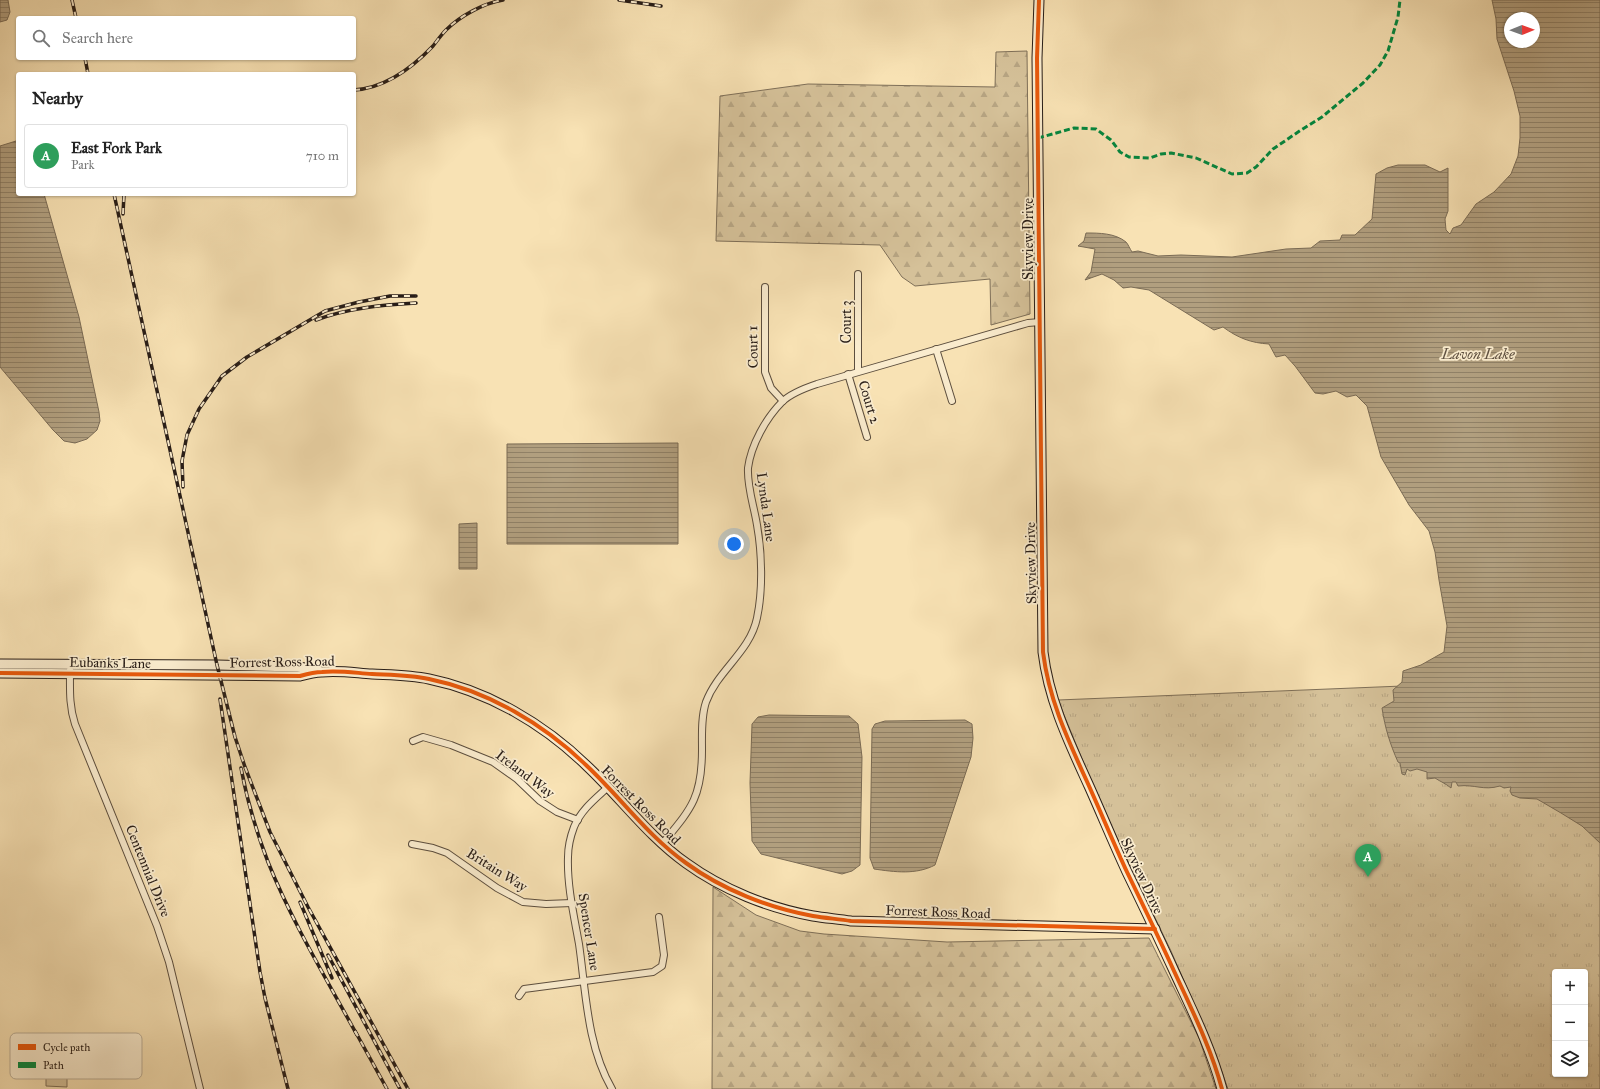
<!DOCTYPE html>
<html lang="en">
<head>
<meta charset="utf-8">
<style>
	body { margin:0; font-family:"IM FELL Great Primer",serif; background:#f6f6f6; color:#222 }
	.controls { position:absolute; right:12px; bottom:12px; display:grid; overflow:hidden; border-radius:4px; box-shadow:0 1px 3px #0004 }
	.controls button { width:36px; height:36px; display:grid; place-items:center; padding:0; border:0; border-bottom:1px solid #e0e0e0; background:#fff; color:#222; font:20px sans-serif }
	.compass { position:absolute; left:1504px; top:12px; width:36px; height:36px; border-radius:50%; background:#fff; box-shadow:0 1px 3px #0004; rotate:89deg }
	.you { position:absolute; left:734px; top:544px; width:14px; height:14px; margin:-10px; border:3px solid #fff; border-radius:50%; background:#1a73e8; box-shadow:0 0 0 6px #1a73e833 }
	.badge { display:grid; place-items:center; width:26px; height:26px; border-radius:50%; background:#111827; color:#fff; font-size:13px; font-weight:700 }
	.pin { position:absolute; translate:-50% -33px; filter:drop-shadow(0 1px 2px #0008) }
	.pin::after { content:''; position:absolute; top:21px; width:14px; height:12px; background:inherit; clip-path:polygon(0 0,100% 0,50% 100%) }
	.list { margin:0; padding:0; list-style:none }
	h2 { display:flex; justify-content:space-between; align-items:center; height:52px; margin:0; padding:0 16px; font-size:17px }
	h2 small { font-size:13px; font-weight:400; color:#767676 }
	.list li { display:grid; grid-template-columns:26px 1fr auto; gap:12px; align-items:center; box-sizing:border-box; height:64px; margin:0 8px 8px; padding:0 8px; border:1px solid #e0e0e0; border-radius:4px }
	.list b { display:block; font-size:15px; white-space:nowrap }
	.list p { margin:0; font-size:13px; white-space:nowrap; color:#767676 }
	.list em { font-size:13px; font-style:normal; color:#767676 }
	.icon { flex:none; width:22px; height:22px; fill:none; stroke:currentColor; stroke-width:2; stroke-linecap:round; stroke-linejoin:round }
	.map { position:relative; flex:none; width:1600px; height:1089px; overflow:hidden }
	.search { position:absolute; background:#fff; box-shadow:0 1px 3px #0004; left:16px; top:16px; width:340px; height:44px; display:flex; align-items:center; gap:10px; box-sizing:border-box; padding:0 14px; border-radius:4px; color:#767676; font-size:15px }
	.panel { position:absolute; background:#fff; box-shadow:0 1px 3px #0004; left:16px; top:72px; width:340px; height:124px; border-radius:4px }
	.map>svg:first-child { display:block }
	.grass { fill:#d5c199; stroke:#7e6f58 }
	.forest { fill:url(#forest-firs); stroke:#7e6f58 }
	.park { fill:url(#park-tufts); stroke:#7e6f58; fill-rule:evenodd }
	.water { fill:url(#water-rules); stroke:#7a6b55; fill-rule:evenodd }
	.lines { fill:none; stroke-linecap:round; stroke-linejoin:round }
	.street-casing { stroke:#5c4e3e; stroke-width:8 }
	.secondary-casing { stroke:#281d17; stroke-width:11 }
	.street { stroke:#faecce; stroke-width:6 }
	.secondary { stroke:#faecce; stroke-width:9 }
	.rail-casing { stroke:#281d17; stroke-width:3.5 }
	.rail { stroke:#faecce; stroke-width:2; stroke-dasharray:6; stroke-linecap:butt }
	.quiet { stroke:#00873e; stroke-width:3; stroke-dasharray:6 3; stroke-linecap:butt }
	.cycleway-casing { stroke:#faecce; stroke-width:6 }
	.cycleway { stroke:#e8590c; stroke-width:4 }
	.labels { text-anchor:middle; dominant-baseline:central; stroke-width:3.5; stroke-linejoin:round; paint-order:stroke }
	.street-label { font-size:14px; fill:#281d17; stroke:#faecce }
	.water-label { font-size:15px; font-style:italic; fill:#5f5141; stroke:#faecce }
	.key { fill:#faecce; stroke:#bbae97; stroke-width:1 }
	.key-label { font-size:11px; fill:#281d17 }
</style>
</head>
<body>
<div class="map">
<svg width="1600" height="1089" viewBox="0 0 1600 1089">
	<defs>
		<pattern id="forest-firs" width="22" height="20" patternUnits="userSpaceOnUse"><rect width="22" height="20" fill="#d5c199"/><path d="M5 1l3.5 6h-7zM16 11l3.5 6h-7z" fill="#b7a583"/></pattern>
		<pattern id="park-tufts" width="24" height="20" patternUnits="userSpaceOnUse"><rect width="24" height="20" fill="#d5c199"/><path d="M3 7l-1-3M5 7V3M7 7l1-3M15 17l-1-3M17 17v-4M19 17l1-3" fill="none" stroke="#b7a583"/></pattern>
		<pattern id="water-rules" width="6" height="5" patternUnits="userSpaceOnUse"><rect width="6" height="5" fill="#b19f7f"/><path d="M0 2.5h6" fill="none" stroke="#908167"/></pattern>
	</defs>
	<rect width="100%" height="100%" fill="#f8e2b4"/>
	<filter id="stains"><feTurbulence type="fractalNoise" baseFrequency=".005" numOctaves="4"/><feColorMatrix values="0 0 0 0 .2 0 0 0 0 .09 0 0 0 0 .02 0 0 0 .5 -.17"/></filter>
	<radialGradient id="worn" r=".72"><stop offset=".6" stop-color="#630" stop-opacity="0"/><stop offset="1" stop-color="#630" stop-opacity=".3"/></radialGradient>
	<polygon class="grass" points="46,1074 67,1075 67,1087 46,1086"/>
	<g class="forest">
		<polygon points="1027,51 1030,314 991,325 990,279 915,286 902,277 880,245 716,241 720,96 808,84 995,87 996,52"/>
		<polygon points="713,887 756,915 800,931 824,934 947,942 1149,938 1199,1038 1216,1089 712,1089"/>
	</g>
	<path class="park" d="M 1427,685 L 1600,780 L 1600,1089 L 1228,1089 L 1216,1055 L 1171,951 L 1100,803 L 1058,700 ZM 1555,972 L 1585,972 L 1585,1074 L 1555,1074 Z"/>
	<g class="water">
		<polygon points="0,0 8,0 10,12 7,20 0,22"/>
		<path d="M 1492,0 L 1600,0 L 1600,843 L 1582,826 L 1561,813 L 1537,799 L 1520,798 L 1512,795 L 1510,791 L 1511,787 L 1504,788 L 1500,786 C 1483,791 1475,784 1458,786 L 1456,782 L 1452,782 L 1451,788 C 1445,783 1441,782 1435,778 L 1427,779 L 1427,772 L 1417,769 L 1410,771 L 1407,769 L 1405,775 L 1402,774 L 1400,763 L 1398,762 C 1390,744 1385,728 1382,708 L 1394,701 L 1393,690 L 1402,682 L 1403,671 L 1421,665 L 1444,652 L 1447,626 L 1439,580 L 1435,552 L 1429,531 L 1409,505 L 1381,457 L 1367,406 L 1356,395 L 1347,397 L 1336,391 L 1323,394 L 1315,393 L 1295,366 L 1285,355 L 1276,357 L 1269,344 C 1251,343 1238,338 1223,327 L 1214,330 L 1149,290 L 1131,287 L 1123,288 L 1114,280 L 1102,274 L 1085,280 L 1091,272 L 1095,249 L 1078,246 L 1084,241 L 1086,233 C 1099,233 1115,233 1126,242 C 1128,244 1130,249 1132,252 L 1138,251 L 1158,256 L 1181,255 L 1232,257 L 1286,249 L 1311,248 L 1320,241 L 1340,240 L 1342,235 L 1355,235 L 1372,219 L 1376,174 L 1387,168 L 1398,165 L 1425,165 L 1440,172 L 1448,168 L 1448,211 L 1445,219 L 1446,230 L 1450,234 L 1453,228 L 1461,225 L 1476,204 L 1494,192 L 1511,174 L 1518,156 L 1520,138 L 1520,116 L 1514,91 L 1497,39 L 1496,19 ZM 1510,18 L 1534,18 L 1534,42 L 1510,42 Z"/>
		<polygon points="16,141 18,142 18,194 44,194 79,317 99,412 100,421 97,430 87,439 75,443 64,441 53,430 0,367 0,146"/>
		<polygon points="678,443 678,544 507,544 507,444"/>
		<polygon points="477,523 477,569 459,569 459,524"/>
		<polygon points="769,715 849,716 858,724 862,757 860,865 852,871 842,874 761,854 752,841 750,783 752,724 758,717"/>
		<path d="M 965,720 L 972,724 L 973,738 L 971,757 L 935,865 C 916,875 895,872 874,869 L 870,858 L 872,729 L 875,724 L 885,721 Z"/>
	</g>
	<g class="lines">
		<g class="street-casing">
			<g id="street">
				<polyline points="765,287 765,372 771,388 783,401"/>
				<polyline points="936,349 952,401"/>
				<polyline points="858,371 858,274"/>
				<polyline points="848,374 867,437"/>
				<path d="M 70,670 C 70,689 69,706 75,724 L 157,926 L 169,962 L 200,1089"/>
				<polyline points="413,741 423,737 451,745 493,762 517,779 540,801 557,812 578,820"/>
				<path d="M 607,788 C 595,799 581,810 574,827 C 571,835 568,848 568,857 C 567,886 574,916 579,944 C 586,993 587,1046 612,1089"/>
				<polyline points="412,844 433,848 447,853 497,888 523,902 546,904 572,903"/>
				<path d="M 662,844 C 691,809 702,798 702,750 C 702,735 701,717 706,702 C 718,670 750,652 757,618 C 763,590 762,553 757,525 C 754,506 747,487 748,468 C 751,445 766,418 782,402 C 791,393 805,388 817,384 L 1028,323 L 1040,322"/>
				<polyline points="519,996 524,989 653,972 662,966 664,955 659,917"/>
			</g>
		</g>
		<g class="secondary-casing">
			<g id="secondary">
				<path d="M 1039,0 L 1037,58 L 1043,652 C 1049,701 1069,742 1089,786 C 1102,815 1114,844 1127,872 C 1143,905 1159,938 1174,971 C 1192,1010 1211,1048 1222,1089"/>
				<polyline points="0,664 217,665 298,667 318,670"/>
				<path d="M 0,673 L 300,676 C 307,674 314,672 322,672 C 338,670 356,673 372,674 C 391,675 410,675 429,679 C 488,691 544,724 587,766 C 621,798 648,836 686,863 C 723,890 769,908 813,916 C 825,918 838,919 851,921 L 1155,929"/>
			</g>
		</g>
		<use href="#street" class="street"/>
		<use href="#secondary" class="secondary"/>
		<g class="rail-casing">
			<g id="rail">
				<polyline points="72,0 76,18"/>
				<polyline points="619,0 661,6"/>
				<polyline points="85,58 88,74"/>
				<path d="M 354,90 C 385,88 412,68 433,46 C 437,41 441,35 446,30 C 460,16 484,3 503,0"/>
				<polyline points="114,194 217,665 235,737 245,767 270,832 308,907 408,1089"/>
				<polyline points="123,214 124,194"/>
				<path d="M 316,320 C 348,308 382,305 416,303"/>
				<polyline points="183,487 182,461 187,435 199,409 222,376 247,357 325,311 359,302 390,296 416,296"/>
				<polyline points="220,699 260,972 265,998 288,1089"/>
				<path d="M 241,768 C 247,800 256,831 268,862 C 292,922 326,978 357,1035"/>
				<polyline points="300,902 332,978"/>
				<polyline points="328,955 400,1089"/>
				<polyline points="355,1031 387,1089"/>
			</g>
		</g>
		<use href="#rail" class="rail"/>
		<polyline class="quiet" points="1038,138 1074,128 1096,129 1111,140 1120,152 1129,157 1150,158 1161,154 1171,153 1196,158 1232,174 1247,173 1256,167 1273,149 1301,130 1322,117 1363,83 1380,65 1388,51 1398,17 1400,0"/>
		<g class="cycleway-casing">
			<g id="cycleway">
				<path d="M 1039,0 L 1037,58 L 1043,652 C 1049,701 1069,742 1089,786 C 1102,815 1114,844 1127,872 C 1143,905 1159,938 1174,971 C 1192,1010 1211,1048 1222,1089"/>
				<path d="M 0,673 L 300,676 C 307,674 314,672 322,672 C 338,670 356,673 372,674 C 391,675 410,675 429,679 C 488,691 544,724 587,766 C 621,798 648,836 686,863 C 723,890 769,908 813,916 C 825,918 838,919 851,921 L 1155,929"/>
			</g>
		</g>
		<use href="#cycleway" class="cycleway"/>
	</g>
	<g class="labels">
		<g class="street-label">
			<text transform="translate(1028 239) rotate(-90)">Skyview Drive</text>
			<text transform="translate(846 322) rotate(-90)">Court 3</text>
			<text transform="translate(753 347) rotate(-91)">Court 1</text>
			<text transform="translate(869 402) rotate(73)">Court 2</text>
			<text transform="translate(766 507) rotate(82)">Lynda Lane</text>
			<text transform="translate(1031 563) rotate(-91)">Skyview Drive</text>
			<text transform="translate(282 662) rotate(-1)">Forrest Ross Road</text>
			<text transform="translate(110 663) rotate(1)">Eubanks Lane</text>
			<text transform="translate(525 774) rotate(37)">Ireland Way</text>
			<text transform="translate(641 805) rotate(45)">Forrest Ross Road</text>
			<text transform="translate(497 870) rotate(32)">Britain Way</text>
			<text transform="translate(148 871) rotate(68)">Centennial Drive</text>
			<text transform="translate(1142 876) rotate(65)">Skyview Drive</text>
			<text transform="translate(938 912) rotate(2)">Forrest Ross Road</text>
			<text transform="translate(589 932) rotate(81)">Spencer Lane</text>
		</g>
		<g class="water-label">
			<text x="1478" y="354">Lavon Lake</text>
		</g>
	</g>
	<rect x="10" y="1033" width="132" height="46" rx="6" class="key"/>
	<rect x="18" y="1044" width="18" height="6" fill="#e8590c"/>
	<rect x="18" y="1062" width="18" height="6" fill="#00873e"/>
	<g class="key-label">
		<text x="43" y="1051">Cycle path</text>
		<text x="43" y="1069">Path</text>
	</g>
	<rect width="100%" height="100%" filter="url(#stains)"/>
	<rect width="100%" height="100%" fill="url(#worn)"/>
</svg>
<div class="controls">
<button>+</button>
<button>−</button>
<button><svg class="icon" aria-label="layers" viewBox="0 0 24 24"><path d="M12 4l9 5-9 5-9-5zM3 14l9 5 9-5"/></svg></button>
</div>
<svg class="compass" viewBox="-18 -18 36 36"><path d="M0-13l5 13h-10z" fill="#e53935"/><path d="M0 13l5-13h-10z" fill="#767676"/></svg>
<div class="you"></div>
<div class="pin badge" style="left:1368px;top:877px;background:#2e9e5b">A</div>
<div class="search"><svg class="icon" aria-label="search" viewBox="0 0 24 24"><circle cx="10" cy="10" r="6"/><path d="M15 15l6 6"/></svg>Search here</div>
<section class="panel">
<h2>Nearby<small></small></h2>
<ul class="list">
<li><span class="badge" style="background:#2e9e5b">A</span><div><b>East Fork Park</b><p>Park</p></div><em>710 m</em></li>
</ul>
</section>
</div>
</body>
</html>
